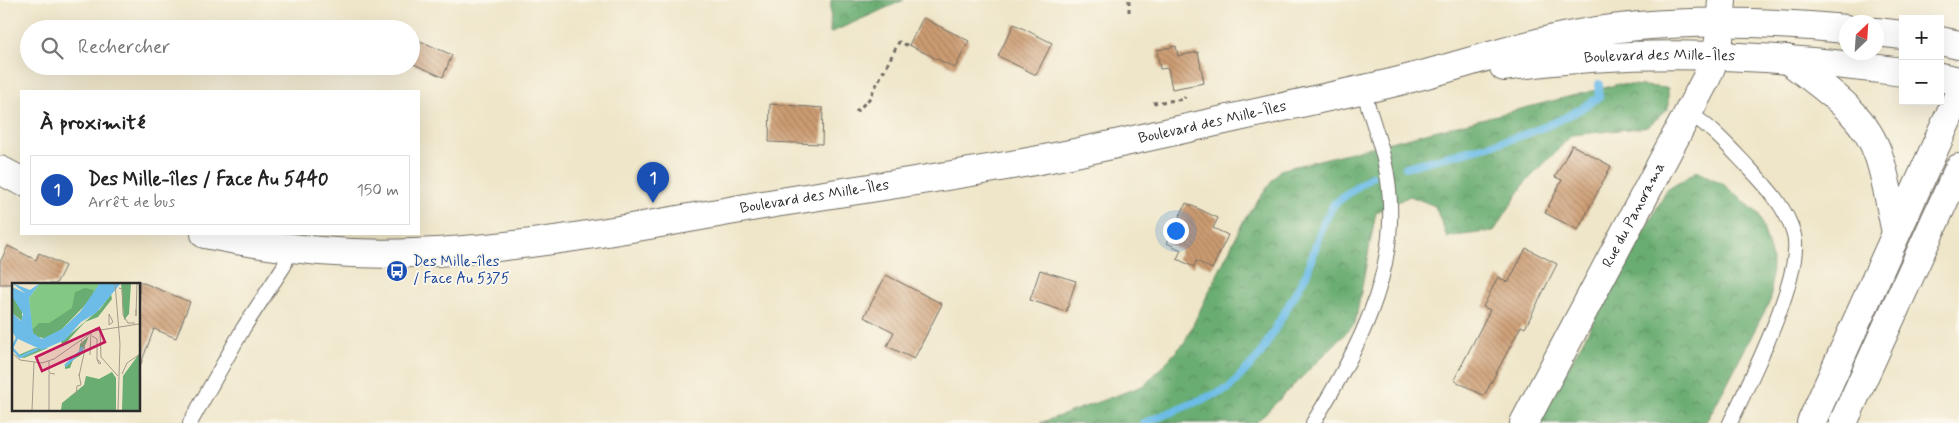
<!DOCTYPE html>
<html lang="fr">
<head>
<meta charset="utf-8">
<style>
	body { margin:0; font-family:Mynerve,sans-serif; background:#f2f2f2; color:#222 }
	.controls { position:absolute; right:15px; top:15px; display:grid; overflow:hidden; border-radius:0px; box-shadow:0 5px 20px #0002 }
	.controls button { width:45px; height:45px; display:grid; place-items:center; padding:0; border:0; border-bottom:1px solid #e0e0e0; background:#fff; color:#222; font:25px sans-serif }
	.compass { position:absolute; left:1839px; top:15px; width:45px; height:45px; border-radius:50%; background:#fff; box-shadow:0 5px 20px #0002; rotate:25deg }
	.you { position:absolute; left:1175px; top:230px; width:18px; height:18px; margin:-12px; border:4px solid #fff; border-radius:50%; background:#1a73e8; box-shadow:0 0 0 8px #1a73e833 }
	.badge { display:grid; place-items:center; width:32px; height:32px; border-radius:50%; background:#b5179e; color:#fff; font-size:16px; font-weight:700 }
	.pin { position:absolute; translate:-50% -41px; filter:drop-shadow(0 1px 2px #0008) }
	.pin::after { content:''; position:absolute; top:26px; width:18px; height:15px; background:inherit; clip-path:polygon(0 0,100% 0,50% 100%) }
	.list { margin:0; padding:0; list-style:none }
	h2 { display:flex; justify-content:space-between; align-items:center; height:65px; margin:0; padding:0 20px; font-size:21px }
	h2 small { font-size:16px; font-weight:400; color:#767676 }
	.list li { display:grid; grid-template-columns:32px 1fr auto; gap:15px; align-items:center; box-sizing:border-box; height:70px; margin:0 10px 10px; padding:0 10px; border:1px solid #e0e0e0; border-radius:0px }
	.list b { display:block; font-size:19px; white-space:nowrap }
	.list p { margin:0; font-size:16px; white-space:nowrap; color:#767676 }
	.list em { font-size:16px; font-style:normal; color:#767676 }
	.icon { flex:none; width:28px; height:28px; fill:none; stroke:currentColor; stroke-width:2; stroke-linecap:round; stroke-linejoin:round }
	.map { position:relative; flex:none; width:1959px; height:423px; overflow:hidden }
	.search { position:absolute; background:#fff; box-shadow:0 5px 20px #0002; left:20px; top:20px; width:400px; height:55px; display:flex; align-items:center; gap:12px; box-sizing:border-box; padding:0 18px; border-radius:28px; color:#767676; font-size:19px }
	.panel { position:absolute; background:#fff; box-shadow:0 5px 20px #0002; left:20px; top:90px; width:400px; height:145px; border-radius:0px }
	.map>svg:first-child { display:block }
	.forest { fill:url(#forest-crowns); stroke:#4a6c4e }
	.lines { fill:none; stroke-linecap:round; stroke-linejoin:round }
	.stream { stroke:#6cbce7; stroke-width:8 }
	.building { fill:url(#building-back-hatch) }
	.service-casing { stroke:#706c62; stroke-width:16 }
	.minor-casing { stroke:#706c62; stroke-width:30 }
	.tertiary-casing { stroke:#706c62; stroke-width:30 }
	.motorway-casing { stroke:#706c62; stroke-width:30 }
	.path { stroke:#706c62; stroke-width:3; stroke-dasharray:4 4; stroke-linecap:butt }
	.service { stroke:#fff; stroke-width:14 }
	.minor { stroke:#fff; stroke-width:28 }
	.tertiary { stroke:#fff; stroke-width:28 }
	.motorway { stroke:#fff; stroke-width:28 }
	.labels { text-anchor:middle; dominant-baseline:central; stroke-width:4; stroke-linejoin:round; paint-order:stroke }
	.street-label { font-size:15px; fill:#2b2b2b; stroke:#fbf7ec }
	.transit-label { font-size:15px; fill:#164399; stroke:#fbf7ec; text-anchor:start }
	.inset-river { fill:none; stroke:#6cbce7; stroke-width:2.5 }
	.inset-road { fill:none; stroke:#a19b8a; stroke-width:1 }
	.view { fill:#c2185b; fill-opacity:0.15; stroke:#c2185b; stroke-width:2.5 }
	.inset-edge { fill:none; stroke:#2b2b2b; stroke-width:2.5 }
</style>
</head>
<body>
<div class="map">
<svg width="1959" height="423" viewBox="0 0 1959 423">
	<defs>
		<pattern id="forest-crowns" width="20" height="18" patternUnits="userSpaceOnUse" patternTransform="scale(1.25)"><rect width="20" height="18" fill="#6aad72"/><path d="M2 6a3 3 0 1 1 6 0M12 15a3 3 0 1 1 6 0" fill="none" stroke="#578d5e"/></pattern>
		<pattern id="building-back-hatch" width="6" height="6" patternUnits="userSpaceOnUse" patternTransform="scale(1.25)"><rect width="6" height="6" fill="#cc9c72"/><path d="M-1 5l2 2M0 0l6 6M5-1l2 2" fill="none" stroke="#a67f5e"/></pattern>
	</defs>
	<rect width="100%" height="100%" fill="#fbf7ec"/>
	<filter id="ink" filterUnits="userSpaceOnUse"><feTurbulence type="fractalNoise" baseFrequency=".02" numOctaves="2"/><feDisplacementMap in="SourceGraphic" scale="10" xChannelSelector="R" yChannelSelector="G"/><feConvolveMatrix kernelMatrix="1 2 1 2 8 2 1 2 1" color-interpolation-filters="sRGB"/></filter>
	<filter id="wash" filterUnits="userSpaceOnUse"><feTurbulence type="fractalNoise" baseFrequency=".0096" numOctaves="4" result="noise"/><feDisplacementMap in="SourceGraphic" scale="20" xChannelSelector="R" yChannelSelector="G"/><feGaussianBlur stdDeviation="1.12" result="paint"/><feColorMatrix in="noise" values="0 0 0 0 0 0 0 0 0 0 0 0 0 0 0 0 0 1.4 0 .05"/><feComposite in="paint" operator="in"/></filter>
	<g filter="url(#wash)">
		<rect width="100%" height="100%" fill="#efe6c9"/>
		<g class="forest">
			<polygon points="831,0 904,0 830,33"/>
			<polygon points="1619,84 1668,88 1668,109 1647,127 1572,135 1525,183 1494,231 1447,237 1435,206 1410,196 1376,212 1355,324 1256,423 1040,423 1145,385 1184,343 1244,220 1280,170"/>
			<polygon points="1697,171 1723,184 1759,214 1772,258 1771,299 1713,410 1705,423 1537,423 1667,190"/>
		</g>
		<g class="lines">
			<g class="stream">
				<path d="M 1406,167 C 1472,149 1542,138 1599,97 L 1599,84"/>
				<polyline points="1144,423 1228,389 1260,355 1307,273 1322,226 1334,204 1372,176"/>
			</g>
		</g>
		<g id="blocks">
			<g class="building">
				<polygon points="923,18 969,41 955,68 909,45"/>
				<polygon points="1014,24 1052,43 1036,75 998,56"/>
				<polygon points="411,37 452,55 443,77 411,63"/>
				<polygon points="1176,46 1178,56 1198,52 1204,83 1172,89 1168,68 1160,69 1157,50"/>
				<polygon points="770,104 823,108 822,144 769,142"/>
				<polygon points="1572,145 1611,166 1578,230 1545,213 1562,180 1555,177"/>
				<polygon points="1186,203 1218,218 1213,228 1228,235 1212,269 1196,261 1194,267 1177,259 1181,250 1167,243"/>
				<polygon points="8,246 36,260 39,253 65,266 56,284 0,284 0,262"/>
				<polygon points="1526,248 1557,264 1525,328 1521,326 1484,396 1454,380 1490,310 1483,307 1498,277 1508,283"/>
				<polygon points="1040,270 1076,281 1066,312 1030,300"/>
				<polygon points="886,275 942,304 914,359 887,346 894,332 864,317"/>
				<polygon points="139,281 190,302 176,338 154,329 140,366"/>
			</g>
		</g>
	</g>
	<g filter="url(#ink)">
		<use href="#blocks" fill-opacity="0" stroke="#706c62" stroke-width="1"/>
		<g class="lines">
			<g class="service-casing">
				<g id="service">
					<path d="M 1689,113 C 1713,128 1730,148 1750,169 C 1768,188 1787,209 1794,235 C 1804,274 1749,383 1730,423"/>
					<polyline points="190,423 244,327 284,266 290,248"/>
					<path d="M 1313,423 C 1357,352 1398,275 1389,189 C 1386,155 1372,122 1363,89"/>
				</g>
			</g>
			<g class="minor-casing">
				<g id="minor">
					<path id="s1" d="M 1524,423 L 1706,79 L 1716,55 L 1719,40 L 1722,0"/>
				</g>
			</g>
			<g class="tertiary-casing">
				<g id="tertiary">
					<polyline points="1876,32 1903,35"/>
					<polyline points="1940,41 1959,45"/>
					<path id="s2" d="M 1504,67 C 1637,48 1769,54 1903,72"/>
					<polyline points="1940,77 1959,81"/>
					<polyline points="0,170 21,181"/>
					<path id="s3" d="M 205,234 C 273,248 344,256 413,253 C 530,249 653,224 769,204 C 871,187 974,174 1075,153 C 1173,132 1271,109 1369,88 C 1434,75 1497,51 1563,37 C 1655,18 1754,20 1846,29"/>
				</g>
			</g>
			<g class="motorway-casing">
				<g id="motorway">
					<path d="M 1787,59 C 1822,87 1865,112 1879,157 C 1887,181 1890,207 1896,232"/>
					<polyline points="1811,423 1959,94"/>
					<polyline points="1843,423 1959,168"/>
				</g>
			</g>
			<g class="path">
				<polyline points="1129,0 1129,15"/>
				<polyline points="1153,103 1184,99 1185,97"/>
				<polyline points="856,112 869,99 899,42 909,46"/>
			</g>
			<use href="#service" class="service"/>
			<use href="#minor" class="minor"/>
			<use href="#tertiary" class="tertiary"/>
			<use href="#motorway" class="motorway"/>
		</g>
	</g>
	<defs>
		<g id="bus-disc" transform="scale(1.125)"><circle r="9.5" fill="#1a4fb4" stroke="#fbf7ec"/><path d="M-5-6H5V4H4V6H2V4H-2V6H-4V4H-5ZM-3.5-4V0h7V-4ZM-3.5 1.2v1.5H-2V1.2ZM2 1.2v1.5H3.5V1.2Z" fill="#fff"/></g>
	</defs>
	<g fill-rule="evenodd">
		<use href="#bus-disc" x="397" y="271"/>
	</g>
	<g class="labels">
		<g class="street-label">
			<text stroke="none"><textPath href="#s2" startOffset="156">Boulevard des Mille-Îles</textPath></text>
			<text stroke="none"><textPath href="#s3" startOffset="1020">Boulevard des Mille-Îles</textPath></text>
			<text stroke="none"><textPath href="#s3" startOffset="615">Boulevard des Mille-Îles</textPath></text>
			<text stroke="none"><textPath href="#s1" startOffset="235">Rue du Panorama</textPath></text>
		</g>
		<g class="transit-label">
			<text x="413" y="262">Des Mille-îles<tspan x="413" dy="17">/ Face Au 5375</tspan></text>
		</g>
	</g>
	<g transform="translate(12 283)">
		<rect width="128" height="128" fill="#efe6c9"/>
		<path d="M 28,0 L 88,0 L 79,16 L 27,55 L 20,47 L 17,15 Z" fill="#83c984"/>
		<path d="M 109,0 L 119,0 L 117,31 L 112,37 ZM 73,5 L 82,7 L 79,16 L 50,46 L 33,56 L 22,52 L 20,47 L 27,40 L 37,40 L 60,25 L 63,9 ZM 99,11 L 100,16 L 86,34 L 73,39 L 51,63 L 49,59 L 88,26 ZM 0,13 L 10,25 L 10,38 L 0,30 ZM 77,53 L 69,72 L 61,77 L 58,85 L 53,86 L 53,81 L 67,70 L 68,61 ZM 23,65 L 36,65 L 12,75 L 4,73 ZM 127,71 L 127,127 L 110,127 L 111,93 ZM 100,89 L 104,95 L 104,127 L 49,127 L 50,120 L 72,102 L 74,93 L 87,96 Z" fill="#6aad72"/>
		<path d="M 0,0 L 18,7 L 28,0 L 17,15 L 21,50 L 30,56 L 50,46 L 68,29 L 88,0 L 109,0 L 84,30 L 69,39 L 53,57 L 30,67 L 4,55 L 0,48 L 0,30 L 9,38 L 11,31 L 0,13 L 0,4 L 13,10 Z" fill="#6cbce7"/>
		<path class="inset-river" d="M 5,55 L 0,65 L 8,74 L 26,66M 53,83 L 69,68 L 70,64"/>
		<path class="inset-road" d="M 103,0 L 108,61 L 106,127M 107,5 L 110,6 L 111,32 L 116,40 L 123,40M 124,26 L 124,33 L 125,0M 97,31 L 101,39 L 97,42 ZM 88,46 L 89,74 L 106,93M 80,53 L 85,56 L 85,76 L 89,80 L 87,81 L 85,76M 0,70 L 8,77 L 30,80 L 42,76 L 82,48 L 127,41M 78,72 L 79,48M 37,78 L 37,90 L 43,91M 110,91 L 115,80 L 128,71M 67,93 L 73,66 L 69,57M 64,112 L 65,103 L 69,102 L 67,91M 20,127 L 22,79M 37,127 L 37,91"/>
		<path class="view" d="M 87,45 L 93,59 L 30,88 L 24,74 Z"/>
		<rect width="128" height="128" class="inset-edge"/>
	</g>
</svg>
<div class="controls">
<button>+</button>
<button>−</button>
</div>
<svg class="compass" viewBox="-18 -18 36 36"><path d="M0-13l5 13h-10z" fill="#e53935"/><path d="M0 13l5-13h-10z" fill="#767676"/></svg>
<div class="you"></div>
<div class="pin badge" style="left:653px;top:203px;background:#1a4fb4">1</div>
<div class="search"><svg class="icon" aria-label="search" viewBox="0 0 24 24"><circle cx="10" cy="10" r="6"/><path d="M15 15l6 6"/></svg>Rechercher</div>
<section class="panel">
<h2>À proximité<small></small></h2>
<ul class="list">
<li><span class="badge" style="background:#1a4fb4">1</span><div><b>Des Mille-îles / Face Au 5440</b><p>Arrêt de bus</p></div><em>150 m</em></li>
</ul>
</section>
</div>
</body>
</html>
